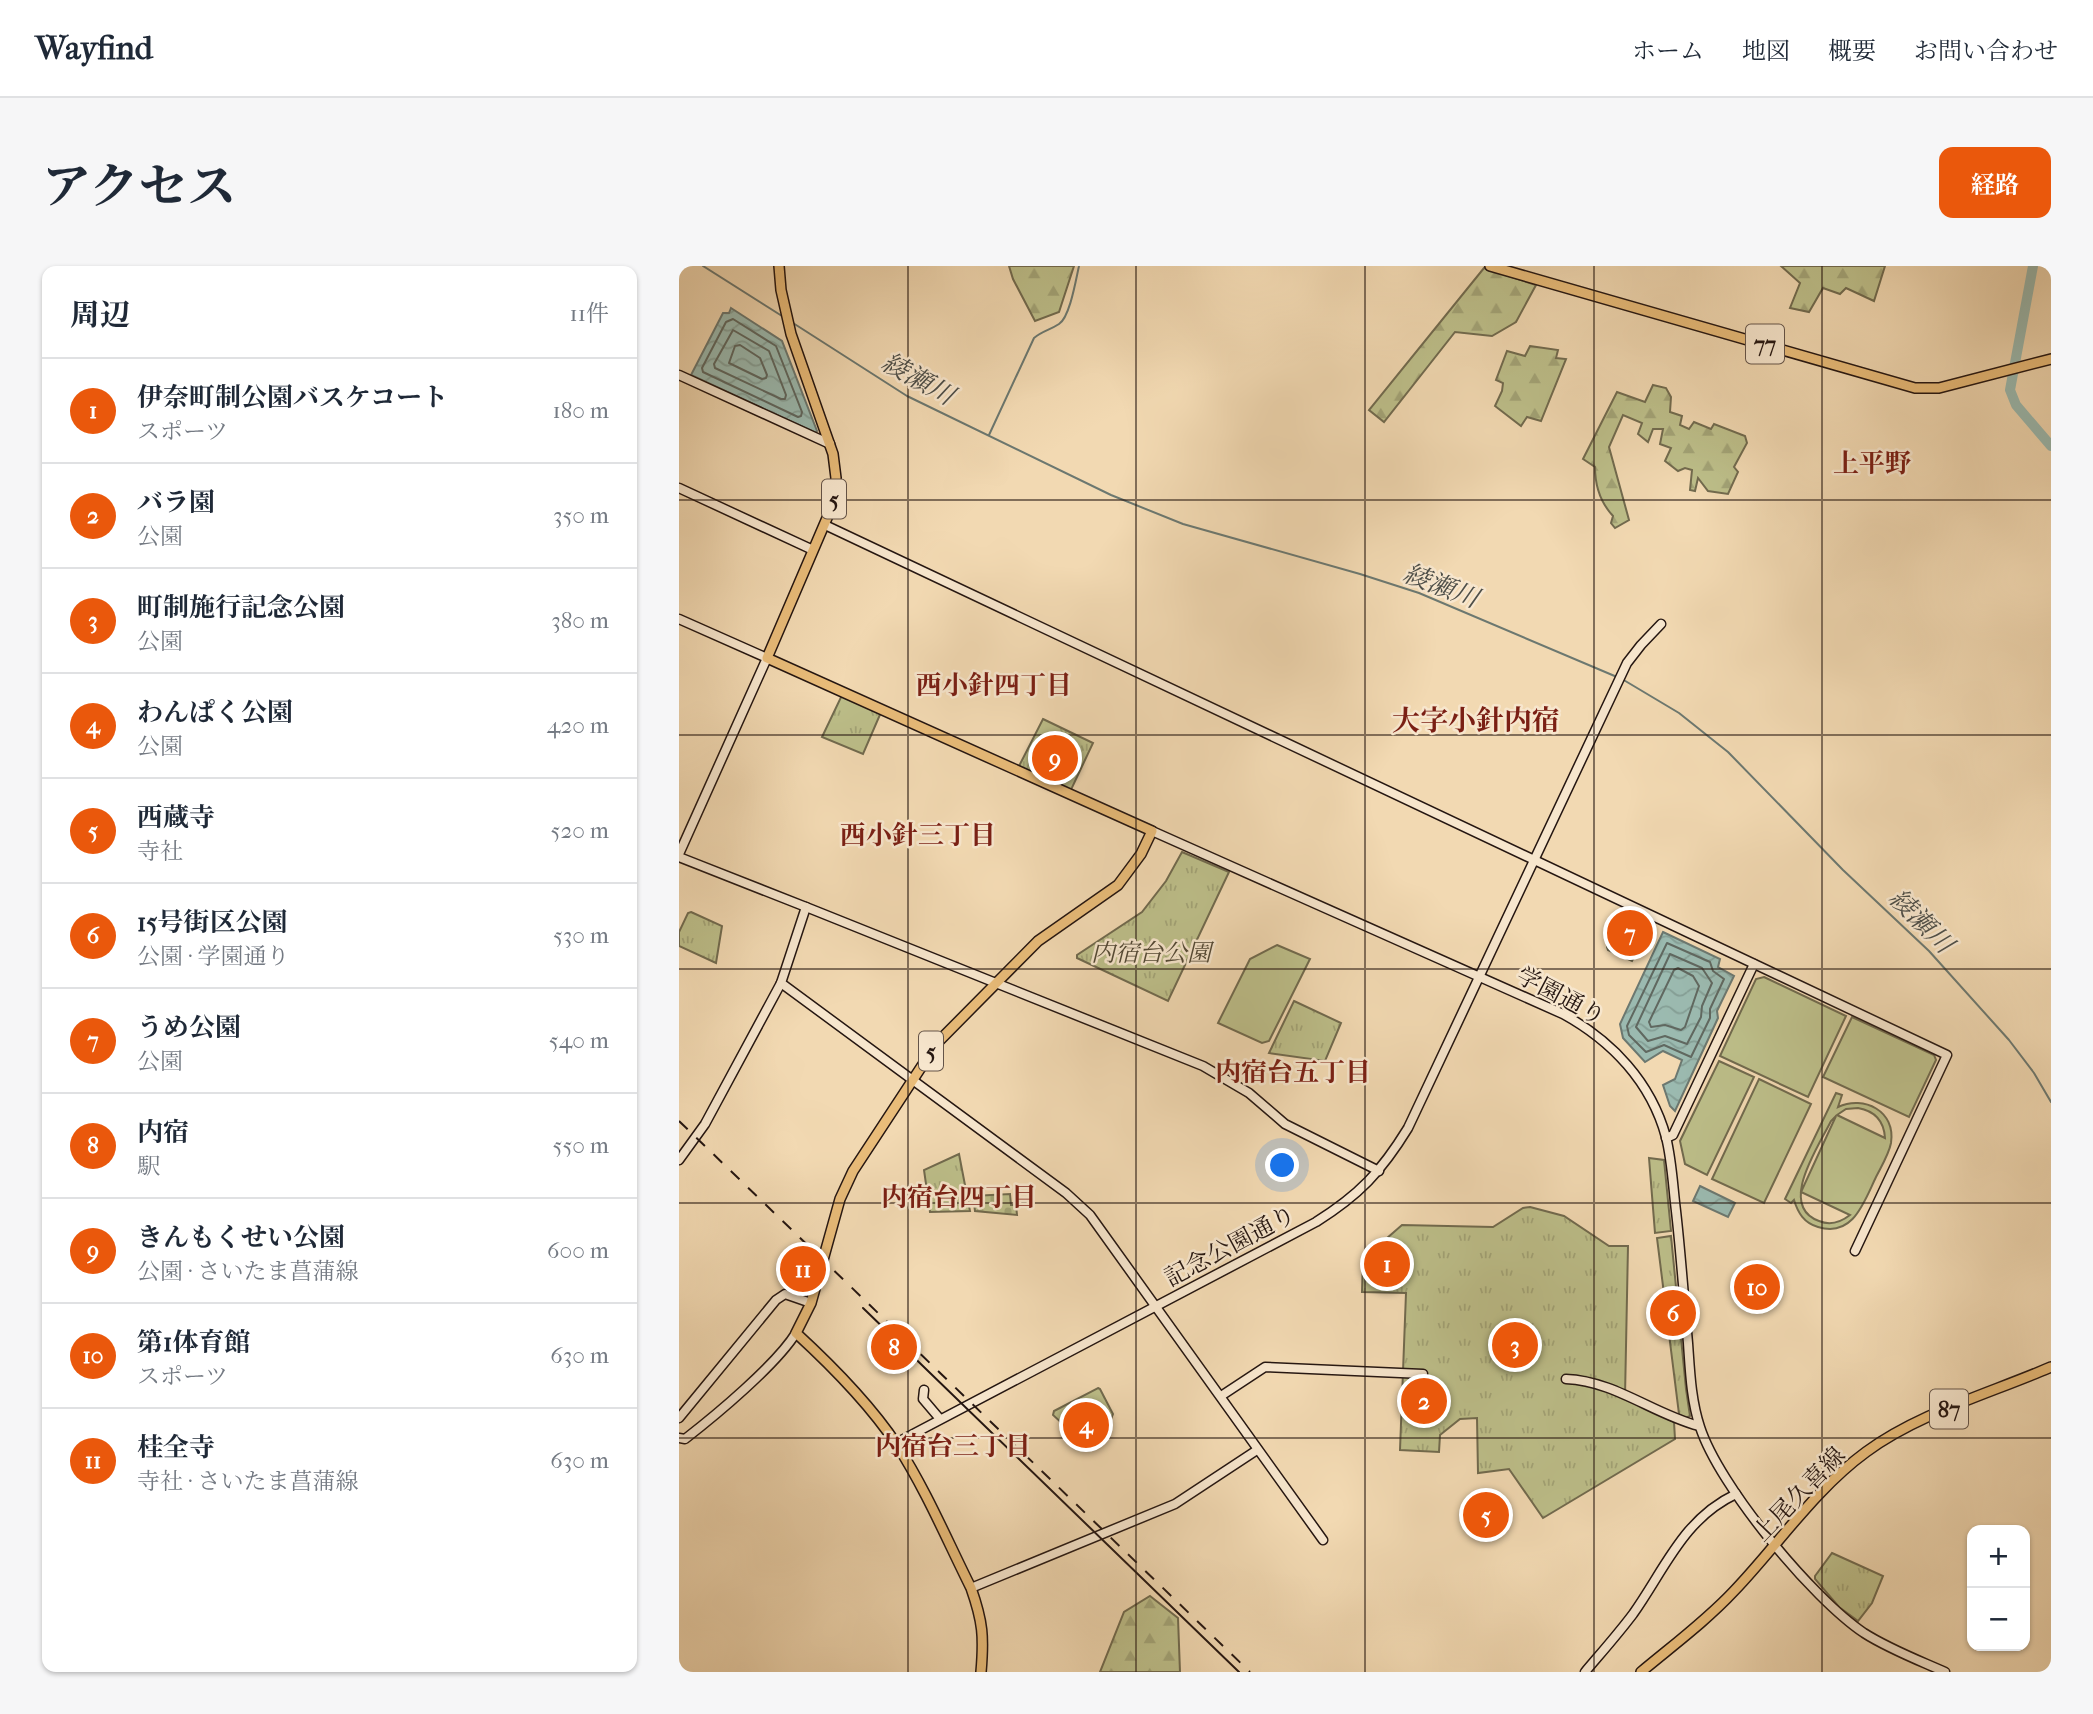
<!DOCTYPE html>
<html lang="ja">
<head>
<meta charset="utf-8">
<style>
	body { margin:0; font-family:"IM FELL French Canon","Noto Serif JP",serif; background:#f6f6f7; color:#1f2937 }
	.controls { position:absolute; right:21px; bottom:21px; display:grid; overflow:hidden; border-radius:14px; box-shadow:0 2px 5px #0004 }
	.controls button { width:63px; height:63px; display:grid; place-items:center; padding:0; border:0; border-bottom:2px solid #e0e1e3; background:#fff; color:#1f2937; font:35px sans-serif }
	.you { position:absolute; left:604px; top:900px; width:24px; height:24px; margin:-18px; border:5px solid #fff; border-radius:50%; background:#1a73e8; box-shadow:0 0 0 10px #1a73e833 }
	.badge { display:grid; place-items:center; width:46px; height:46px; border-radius:50%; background:#ea580c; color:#fff; font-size:23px; font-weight:700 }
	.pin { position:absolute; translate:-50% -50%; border:4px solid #fff; box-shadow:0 2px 7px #0006 }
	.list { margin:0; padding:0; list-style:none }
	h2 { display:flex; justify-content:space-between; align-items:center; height:91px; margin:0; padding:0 28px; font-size:30px }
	h2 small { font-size:23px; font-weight:400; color:#747a83 }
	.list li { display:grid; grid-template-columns:46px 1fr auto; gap:21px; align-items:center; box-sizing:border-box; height:105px; padding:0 28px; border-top:2px solid #e0e1e3 }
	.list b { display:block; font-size:26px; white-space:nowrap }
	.list p { margin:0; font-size:23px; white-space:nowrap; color:#747a83 }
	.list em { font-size:23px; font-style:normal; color:#747a83 }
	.map { position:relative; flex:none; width:1372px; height:1406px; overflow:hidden; border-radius:14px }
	header { display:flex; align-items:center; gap:42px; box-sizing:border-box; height:98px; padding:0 35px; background:#fff; border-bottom:2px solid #e0e1e3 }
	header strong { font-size:33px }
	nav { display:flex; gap:38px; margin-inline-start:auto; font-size:24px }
	.intro { display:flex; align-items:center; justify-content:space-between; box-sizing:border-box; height:168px; padding:0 42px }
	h1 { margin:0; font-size:49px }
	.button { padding:18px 32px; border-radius:14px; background:#ea580c; color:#fff; font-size:24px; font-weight:700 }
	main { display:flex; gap:42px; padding:0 42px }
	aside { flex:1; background:#fff; border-radius:14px; box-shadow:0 2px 5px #0004 }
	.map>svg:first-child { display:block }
	.grass { fill:url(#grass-tufts); stroke:#716a4e; stroke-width:2 }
	.forest { fill:url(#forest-firs); stroke:#716a4e; stroke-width:2 }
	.cemetery { fill:url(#cemetery-stones); stroke:#716a4e; stroke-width:2 }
	.garden { fill:#bdbf8a; stroke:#716a4e; stroke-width:2; fill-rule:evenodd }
	.water { fill:url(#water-waves); stroke:#6c7870; stroke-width:2 }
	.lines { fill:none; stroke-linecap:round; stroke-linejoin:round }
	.shore { stroke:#606860; stroke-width:2 }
	.stream { stroke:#6c7870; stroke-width:2 }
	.river { stroke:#9bbab0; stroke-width:10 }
	.secondary-casing { stroke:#251611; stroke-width:11 }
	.primary-casing { stroke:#251611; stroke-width:12 }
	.secondary { stroke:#f7e6cd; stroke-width:8 }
	.primary { stroke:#e9bc79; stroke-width:9 }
	.tram { stroke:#251611; stroke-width:2 }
	.rail { stroke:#251611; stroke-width:2; stroke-dasharray:12 12; stroke-linecap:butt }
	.grid { fill:none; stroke:#251611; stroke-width:2; stroke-opacity:0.55 }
	.labels { text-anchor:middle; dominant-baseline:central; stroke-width:5; stroke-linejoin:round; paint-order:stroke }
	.shield { fill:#f7e6cd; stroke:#645449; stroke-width:2 }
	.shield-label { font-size:23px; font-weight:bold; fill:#251611 }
	.park-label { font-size:24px; font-style:italic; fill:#534935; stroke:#f7e6cd }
	.street-label { font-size:24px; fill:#251611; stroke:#f7e6cd }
	.water-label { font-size:26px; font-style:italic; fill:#4e4f49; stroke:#f7e6cd }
	.neighbourhood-label { font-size:26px; font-weight:bold; fill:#7a1f14; stroke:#f7e6cd }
	.quarter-label { font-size:28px; font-weight:bold; fill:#7a1f14; stroke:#f7e6cd }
</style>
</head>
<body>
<header>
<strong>Wayfind</strong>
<nav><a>ホーム</a><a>地図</a><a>概要</a><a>お問い合わせ</a></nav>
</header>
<div class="intro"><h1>アクセス</h1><a class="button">経路</a></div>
<main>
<aside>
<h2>周辺<small>11件</small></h2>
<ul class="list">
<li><span class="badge">1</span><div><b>伊奈町制公園バスケコート</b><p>スポーツ</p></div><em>180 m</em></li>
<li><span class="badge">2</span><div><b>バラ園</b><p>公園</p></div><em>350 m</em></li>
<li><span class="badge">3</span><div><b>町制施行記念公園</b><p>公園</p></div><em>380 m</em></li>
<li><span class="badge">4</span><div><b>わんぱく公園</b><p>公園</p></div><em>420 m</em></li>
<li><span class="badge">5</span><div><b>西蔵寺</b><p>寺社</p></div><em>520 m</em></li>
<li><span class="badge">6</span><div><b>15号街区公園</b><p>公園 · 学園通り</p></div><em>530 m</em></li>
<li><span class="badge">7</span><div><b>うめ公園</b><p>公園</p></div><em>540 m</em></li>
<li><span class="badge">8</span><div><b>内宿</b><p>駅</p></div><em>550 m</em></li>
<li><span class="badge">9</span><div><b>きんもくせい公園</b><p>公園 · さいたま菖蒲線</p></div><em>600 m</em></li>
<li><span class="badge">10</span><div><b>第1体育館</b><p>スポーツ</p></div><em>630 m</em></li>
<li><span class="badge">11</span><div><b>桂全寺</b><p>寺社 · さいたま菖蒲線</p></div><em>630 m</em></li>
</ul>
</aside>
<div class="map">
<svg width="1372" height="1406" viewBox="0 0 1372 1406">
	<defs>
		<pattern id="grass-tufts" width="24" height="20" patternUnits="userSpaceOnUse" patternTransform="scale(1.75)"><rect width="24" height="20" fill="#bdbf8a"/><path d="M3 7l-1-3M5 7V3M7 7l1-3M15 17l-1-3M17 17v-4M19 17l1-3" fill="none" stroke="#a2a376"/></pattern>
		<pattern id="forest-firs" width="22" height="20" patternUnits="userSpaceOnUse" patternTransform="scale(1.75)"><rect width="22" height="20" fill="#bdbf8a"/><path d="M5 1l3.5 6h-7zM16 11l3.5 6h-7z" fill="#a2a376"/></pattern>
		<pattern id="cemetery-stones" width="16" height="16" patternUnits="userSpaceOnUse" patternTransform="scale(1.75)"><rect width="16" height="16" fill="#bdbf8a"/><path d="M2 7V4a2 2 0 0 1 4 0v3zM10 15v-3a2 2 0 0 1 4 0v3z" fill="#a2a376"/></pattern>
		<pattern id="water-waves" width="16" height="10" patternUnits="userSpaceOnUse" patternTransform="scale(1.75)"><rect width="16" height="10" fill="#9bbab0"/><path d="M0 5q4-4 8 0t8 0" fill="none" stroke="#859f96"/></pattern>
	</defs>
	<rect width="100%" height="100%" fill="#f2d9b2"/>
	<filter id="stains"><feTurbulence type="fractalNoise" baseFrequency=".00286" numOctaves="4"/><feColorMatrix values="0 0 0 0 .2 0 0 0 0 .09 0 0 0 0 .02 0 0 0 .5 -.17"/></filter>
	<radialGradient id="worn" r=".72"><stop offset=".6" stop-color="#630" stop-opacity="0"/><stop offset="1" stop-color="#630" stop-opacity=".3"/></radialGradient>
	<g class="grass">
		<polygon points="164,427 203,444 184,488 143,471"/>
		<polygon points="364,453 414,477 390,528 338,504"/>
		<polygon points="503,586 550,606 489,735 398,692 398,689 463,646 487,615"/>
		<polygon points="949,642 974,654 953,695 929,684 928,681"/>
		<polygon points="12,646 43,660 37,697 0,680 0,666 9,647"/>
		<polygon points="615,735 662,757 646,795 590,787"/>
		<polygon points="280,888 291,945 251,946 245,904"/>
		<polygon points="970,892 985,894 992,965 976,967"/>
		<polygon points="851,941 885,950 930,980 949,980 946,1131 995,1156 996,1173 864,1252 830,1203 799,1207 798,1152 781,1153 761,1169 760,1186 721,1184 727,1027 683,1026 684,993 723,959 814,961 844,942"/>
		<polygon points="992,970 1007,1123 1011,1150 1007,1152 1000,1148 978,972"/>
		<polygon points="419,1122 421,1123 434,1148 423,1175 419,1176 397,1170 374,1149 375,1145"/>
		<polygon points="1153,1287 1204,1310 1193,1337 1179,1355 1160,1341 1136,1313 1136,1310"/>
	</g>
	<g class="forest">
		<polygon points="330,0 395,0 380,46 356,55 334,13"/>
		<polygon points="1102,0 1206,0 1195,35 1167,22 1161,28 1144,22 1130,46 1111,42 1121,17"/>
		<polygon points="805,2 857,19 837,56 813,70 776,66 705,156 690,144"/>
		<polygon points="851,80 879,84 877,92 887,93 862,155 848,151 842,160 816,140 823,125 824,117 817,114 828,85 846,90"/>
		<path d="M 974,119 L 987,122 L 992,131 L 991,146 L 1003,150 L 1001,159 L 1010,163 L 1015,156 L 1032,163 L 1035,158 L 1066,170 L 1068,177 L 1055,201 L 1059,206 L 1049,228 L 1029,225 L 1019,212 L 1016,225 L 1011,224 L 1013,204 L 1006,202 L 999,205 L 986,195 L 992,182 L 981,178 L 984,163 L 974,163 L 969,176 L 959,168 L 963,157 L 944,149 L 930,181 L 950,254 L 936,262 L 932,257 L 934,250 C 921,236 916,220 916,201 L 904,193 L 938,126 L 966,136 Z"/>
		<polygon points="471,1330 499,1352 501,1406 421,1406 445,1346"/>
	</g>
	<polygon class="cemetery" points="331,928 332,939 337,939 338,949 296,945 294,930"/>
	<g class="garden">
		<polygon points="598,679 631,693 590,775 583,777 539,757 571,693"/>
		<polygon points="1085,711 1167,750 1129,831 1041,790 1077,713"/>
		<polygon points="1173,751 1255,789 1257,794 1230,851 1144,811"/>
		<polygon points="1040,795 1075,811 1028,909 1006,898 1001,875"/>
		<polygon points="1080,813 1132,838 1085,937 1033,913"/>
		<path d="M 1157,827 L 1163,829 L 1159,841 C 1185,829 1217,845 1212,877 C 1210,888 1202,901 1197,911 C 1185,936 1174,972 1139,961 C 1125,957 1119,947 1115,934 L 1112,937 L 1106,933 ZM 1179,842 C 1196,845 1205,855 1206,872 L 1158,849 L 1167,843 ZM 1157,850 L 1122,926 L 1171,949 C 1162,956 1152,960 1140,955 C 1098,940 1140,880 1152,855 Z"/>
	</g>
	<g class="water">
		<polygon points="52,42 103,75 138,165 137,167 12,109 44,47 50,47"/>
		<polygon points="984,666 1041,693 1039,701 1055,710 1038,745 1039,752 996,845 991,840 984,819 996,813 1003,794 984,785 966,796 944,772 941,758"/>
		<polygon points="1021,920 1056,937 1049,951 1014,935"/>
	</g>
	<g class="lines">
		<g class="shore">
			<polygon points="54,53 97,80 123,146 122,150 119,151 24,106 23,102 47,56"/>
			<polygon points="54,64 90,85 107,129 106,133 102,133 36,102 35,98"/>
			<polygon points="61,79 81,92 88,109 87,112 83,113 50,97 56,80"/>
			<polygon points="988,677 1031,696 1034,705 1045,713 1031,743 1031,752 1012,791 985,779 967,786 950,769 948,760"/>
			<polygon points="991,688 1023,702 1033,717 1023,740 1022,751 1008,778 986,770 969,775 957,761"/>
			<polygon points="999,702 1014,710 1020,720 1006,761 1002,764 986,759 972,761 970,756 995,704"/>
		</g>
		<g class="stream">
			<polyline points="24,0 103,50"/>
			<polyline points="114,57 228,130 432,229 504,258 681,308 740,327 938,411"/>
			<path d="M 310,169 L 355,72 C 363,65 371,64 380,58 C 391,51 397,13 400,0"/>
			<polyline points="943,413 1000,447 1049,486 1164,604 1250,685 1330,774 1355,807 1372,836"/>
		</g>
		<polyline class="river" points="1354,0 1331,124 1337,139 1372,180"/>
		<g class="secondary-casing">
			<g id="secondary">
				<polyline points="0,109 151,178"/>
				<polyline points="0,222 134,284"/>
				<polyline points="146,259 1268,789 1176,985"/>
				<polyline points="0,353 88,392 0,588"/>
				<path d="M 473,565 L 884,748 C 933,775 972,816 987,871 C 993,895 994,921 997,945 C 1002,989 1005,1033 1009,1077 C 1011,1105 1012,1134 1021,1161 C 1040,1220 1133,1332 1185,1367 C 1210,1383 1239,1394 1266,1406"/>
				<polyline points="0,591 127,641 102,717 387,927 411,949 644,1274"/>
				<polyline points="127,641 524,800 570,827 606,858 700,905"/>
				<polyline points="987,872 994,869 1075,698"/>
				<polyline points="0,894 26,858 102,717"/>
				<path d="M 887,1113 C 936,1115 974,1148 1020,1160"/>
				<polyline points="245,1124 244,1133 261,1153"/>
				<polyline points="542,1130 586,1101 744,1108"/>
				<polyline points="0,1152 97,1034 106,1028 132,1037"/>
				<path d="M 0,1172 L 6,1173 C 37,1149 97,1099 117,1067"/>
				<path d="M 217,1177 L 637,956 C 680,929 702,906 729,862 L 948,397 L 962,379 L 982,358"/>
				<polyline points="292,1322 496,1238 578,1184"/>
				<path d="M 906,1406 C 922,1387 939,1368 954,1348 C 986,1303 1004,1253 1057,1228"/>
			</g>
		</g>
		<g class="primary-casing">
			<g id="primary">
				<path d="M 100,0 L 102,24 L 112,68 L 154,188 L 157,212 L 154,238 L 88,392 L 473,565 L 462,588 L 439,619 L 359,675 L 258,777 L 174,905 L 161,933 L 132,1037 L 117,1067 C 153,1100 190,1137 218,1179 C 247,1224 268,1274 292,1322 C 304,1356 305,1371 302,1406"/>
				<polyline points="811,0 1236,122 1260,122 1372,93"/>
				<path d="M 962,1406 C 993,1380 1027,1355 1055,1325 C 1099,1279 1135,1224 1187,1186 C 1240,1147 1312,1127 1372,1101"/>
			</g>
		</g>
		<use href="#secondary" class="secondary"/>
		<use href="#primary" class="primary"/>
		<polyline class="tram" points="184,1042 560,1406"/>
		<polyline class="rail" points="0,855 571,1406"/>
	</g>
	<path class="grid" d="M 229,0 L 229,1406M 457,0 L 457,1406M 686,0 L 686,1406M 915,0 L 915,1406M 1143,0 L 1143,1406M 0,234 L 1372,234M 0,469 L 1372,469M 0,703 L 1372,703M 0,937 L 1372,937M 0,1172 L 1372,1172"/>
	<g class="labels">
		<g class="shield">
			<rect x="1067" y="58.5" width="38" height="39" rx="5"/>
			<rect x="143" y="213.5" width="24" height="39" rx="5"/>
			<rect x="240" y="765.5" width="24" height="39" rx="5"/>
			<rect x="1251" y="1123.5" width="38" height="39" rx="5"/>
		</g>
		<g class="shield-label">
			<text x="1086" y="78">77</text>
			<text x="155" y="233">5</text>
			<text x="252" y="785">5</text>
			<text x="1270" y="1143">87</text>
		</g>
		<g class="park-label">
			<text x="472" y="687">内宿台公園</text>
		</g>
		<g class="street-label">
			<text transform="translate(882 730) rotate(28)">学園通り</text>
			<text transform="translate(551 980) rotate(-28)">記念公園通り</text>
			<text transform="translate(1120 1228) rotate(-46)">上尾久喜線</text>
		</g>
		<g class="water-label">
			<text transform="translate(239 113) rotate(29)">綾瀬川</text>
			<text transform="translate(762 320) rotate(21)">綾瀬川</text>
			<text transform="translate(1242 655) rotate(45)">綾瀬川</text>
		</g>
		<g class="neighbourhood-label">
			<text x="1193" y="197">上平野</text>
			<text x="315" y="419">西小針四丁目</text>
			<text x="239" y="569">西小針三丁目</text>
			<text x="614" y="806">内宿台五丁目</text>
			<text x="280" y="931">内宿台四丁目</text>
			<text x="274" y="1180">内宿台三丁目</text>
		</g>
		<g class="quarter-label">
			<text x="797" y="454">大字小針内宿</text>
		</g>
	</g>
	<rect width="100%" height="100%" filter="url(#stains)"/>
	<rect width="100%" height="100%" fill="url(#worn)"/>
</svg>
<div class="controls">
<button>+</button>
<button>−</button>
</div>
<div class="you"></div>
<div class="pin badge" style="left:708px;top:998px">1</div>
<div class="pin badge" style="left:745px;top:1135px">2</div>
<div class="pin badge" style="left:836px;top:1079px">3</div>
<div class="pin badge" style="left:407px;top:1159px">4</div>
<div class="pin badge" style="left:807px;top:1249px">5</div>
<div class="pin badge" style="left:994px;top:1047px">6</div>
<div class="pin badge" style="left:951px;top:667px">7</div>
<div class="pin badge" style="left:215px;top:1081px">8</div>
<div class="pin badge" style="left:376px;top:492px">9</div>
<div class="pin badge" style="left:1078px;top:1021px">10</div>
<div class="pin badge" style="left:124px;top:1003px">11</div>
</div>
</main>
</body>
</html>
